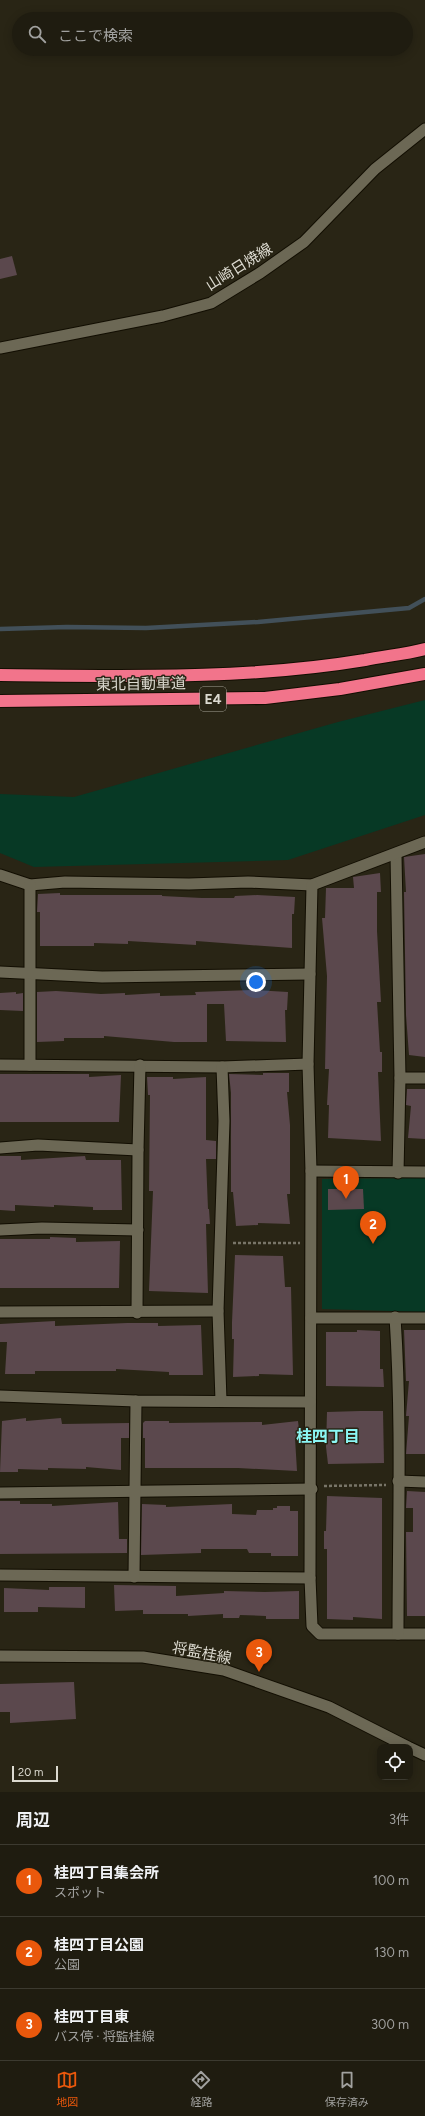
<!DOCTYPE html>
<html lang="ja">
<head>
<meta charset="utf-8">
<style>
	body { margin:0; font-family:Figtree,"Noto Sans JP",sans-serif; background:#272519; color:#f1f3f6 }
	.controls { position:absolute; right:12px; bottom:12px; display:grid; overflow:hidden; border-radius:8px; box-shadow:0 2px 10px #0003 }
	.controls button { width:36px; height:36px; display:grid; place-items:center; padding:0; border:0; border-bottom:1px solid #3c3a30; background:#1f1c10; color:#f1f3f6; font:20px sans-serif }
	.scale { position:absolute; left:12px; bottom:10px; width:46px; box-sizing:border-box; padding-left:4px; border:2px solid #dcdad0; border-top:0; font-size:11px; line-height:14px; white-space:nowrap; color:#dcdad0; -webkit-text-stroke:3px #292515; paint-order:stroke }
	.you { position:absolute; left:256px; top:982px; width:14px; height:14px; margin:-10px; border:3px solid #fff; border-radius:50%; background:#1a73e8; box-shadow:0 0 0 6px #1a73e833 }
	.badge { display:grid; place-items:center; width:26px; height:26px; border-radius:50%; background:#ea580c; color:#fff; font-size:13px; font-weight:700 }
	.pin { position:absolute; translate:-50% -33px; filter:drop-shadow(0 1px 2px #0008) }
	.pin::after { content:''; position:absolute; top:21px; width:14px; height:12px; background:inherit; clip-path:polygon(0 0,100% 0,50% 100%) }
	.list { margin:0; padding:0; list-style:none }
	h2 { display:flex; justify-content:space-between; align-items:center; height:52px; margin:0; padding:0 16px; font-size:17px }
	h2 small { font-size:13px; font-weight:400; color:#a1a19f }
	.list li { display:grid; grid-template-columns:26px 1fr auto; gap:12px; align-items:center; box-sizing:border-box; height:72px; padding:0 16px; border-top:1px solid #3c3a30 }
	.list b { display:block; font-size:15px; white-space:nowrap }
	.list p { margin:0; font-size:13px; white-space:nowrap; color:#a1a19f }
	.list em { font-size:13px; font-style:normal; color:#a1a19f }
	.icon { flex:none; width:22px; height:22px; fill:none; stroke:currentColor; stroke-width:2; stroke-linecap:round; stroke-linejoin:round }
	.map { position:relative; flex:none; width:425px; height:1792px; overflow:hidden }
	.search { position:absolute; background:#1f1c10; box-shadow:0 2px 10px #0003; left:12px; right:12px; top:12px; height:44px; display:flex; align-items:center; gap:10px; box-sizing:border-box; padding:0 14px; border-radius:22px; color:#a1a19f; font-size:15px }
	.sheet { height:268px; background:#1f1c10 }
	nav { display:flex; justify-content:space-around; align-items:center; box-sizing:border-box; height:56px; border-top:1px solid #3c3a30; background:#1f1c10; font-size:11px; color:#a1a19f }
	nav a { display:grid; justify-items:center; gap:2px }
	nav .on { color:#ea580c }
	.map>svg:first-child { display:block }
	.green { fill:#073925 }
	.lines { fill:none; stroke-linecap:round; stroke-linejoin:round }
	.stream { stroke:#425059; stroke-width:4.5 }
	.building { fill:#5b484d }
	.minor-casing { stroke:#120e02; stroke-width:13 }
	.tertiary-casing { stroke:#120e02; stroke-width:13 }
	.motorway-casing { stroke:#120e02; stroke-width:14 }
	.path { stroke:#787568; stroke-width:2.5; stroke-dasharray:3 2; stroke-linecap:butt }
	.minor { stroke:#6c6855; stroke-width:11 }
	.tertiary { stroke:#6c6855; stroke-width:11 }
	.motorway { stroke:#f2748b; stroke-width:12 }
	.labels { text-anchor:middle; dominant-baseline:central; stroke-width:3; stroke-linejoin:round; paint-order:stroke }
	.shield { fill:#292515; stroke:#a6a498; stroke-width:1 }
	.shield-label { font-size:14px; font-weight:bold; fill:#dcdad0 }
	.street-label { font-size:15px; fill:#dcdad0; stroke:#292515 }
	.neighbourhood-label { font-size:16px; font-weight:bold; fill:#8bf7f4; stroke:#292515 }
</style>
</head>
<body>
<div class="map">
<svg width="425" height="1792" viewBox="0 0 425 1792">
	<rect width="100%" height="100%" fill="#292515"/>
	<g class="green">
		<polygon points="425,700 425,815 288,860 34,867 0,853 0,794 74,797 338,722"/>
		<polygon points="425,1178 425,1312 322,1309 322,1179"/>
	</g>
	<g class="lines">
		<polyline class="stream" points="0,629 67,627 146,628 258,622 409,608 425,599"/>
	</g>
	<g class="building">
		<polygon points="12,256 17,275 0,279 0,259"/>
		<polygon points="425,854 425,1057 409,1055 406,1015 404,892 406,892 404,857"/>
		<polygon points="380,873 381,892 377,892 377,931 381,1002 377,1002 380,1052 382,1052 382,1072 378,1072 381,1141 328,1138 329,1105 327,1105 329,1069 325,1069 327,976 322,918 325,918 326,888 354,888 353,877"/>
		<polygon points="60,893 60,895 162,895 162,896 202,898 234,898 235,896 257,895 295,897 294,914 292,914 292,948 196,941 196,945 128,941 128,944 94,943 94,946 40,946 40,912 37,912 38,894"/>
		<polygon points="252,990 288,992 287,1010 285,1010 286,1042 226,1041 224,1004 207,1004 207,1042 174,1042 104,1036 104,1038 64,1038 64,1041 37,1042 37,992 56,991 101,994 125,993 125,995 160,993 160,996 196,995 195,992"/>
		<polygon points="16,992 16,994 23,993 23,1011 0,1010 0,993"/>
		<polygon points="263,1073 289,1073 289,1092 287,1092 290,1125 290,1194 287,1194 290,1224 258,1223 258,1225 236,1226 233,1192 231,1192 231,1093 229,1074 263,1075"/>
		<polygon points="0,1074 89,1074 89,1077 121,1075 119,1122 0,1122"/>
		<polygon points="147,1077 173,1077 173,1079 206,1077 206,1140 216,1141 216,1159 206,1159 208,1209 209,1209 210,1224 206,1224 208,1293 149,1291 153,1191 149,1191 150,1095 148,1095"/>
		<polygon points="407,1089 425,1089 425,1139 408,1138 411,1106 406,1105"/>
		<polygon points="0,1156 21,1156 21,1160 85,1156 86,1160 121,1160 122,1210 93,1210 93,1207 54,1205 54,1207 15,1205 15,1211 0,1210"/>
		<polygon points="328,1189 363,1189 364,1209 328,1210"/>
		<polygon points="50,1237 76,1238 76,1242 120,1241 119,1288 0,1288 0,1239 50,1239"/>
		<polygon points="235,1255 283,1256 285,1287 291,1287 293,1375 259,1374 259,1376 233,1377 234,1339 232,1339 232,1322"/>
		<polygon points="55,1321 55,1326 127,1323 158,1323 158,1326 201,1325 203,1375 169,1375 169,1372 116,1369 116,1371 35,1371 35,1374 5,1374 7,1342 0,1342 0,1324"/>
		<polygon points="357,1330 380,1331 380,1369 383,1369 384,1387 326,1386 326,1332 357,1332"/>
		<polygon points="404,1330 425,1330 425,1454 406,1454 409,1416 406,1416 409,1381 406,1381"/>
		<polygon points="360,1411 383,1411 384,1463 328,1464 326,1447 327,1412"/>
		<polygon points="26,1418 26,1421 61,1418 62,1424 129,1423 129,1438 121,1438 121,1470 86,1467 86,1469 48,1468 48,1470 18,1469 18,1472 0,1472 2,1421"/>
		<polygon points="145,1421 169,1421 169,1423 262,1422 262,1425 298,1421 300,1438 295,1438 297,1471 238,1468 145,1468 145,1438 143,1438 143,1423"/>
		<polygon points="407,1491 425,1492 425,1616 407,1616 406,1532 413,1532 413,1508 406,1508"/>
		<polygon points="327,1496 382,1498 382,1619 353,1617 353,1620 327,1619 327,1549 324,1549 324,1531 326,1531"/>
		<polygon points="0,1501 20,1501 20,1504 52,1504 52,1506 118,1502 119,1539 127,1539 127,1553 0,1554"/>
		<polygon points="142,1504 166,1505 166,1507 232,1504 232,1514 256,1515 257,1510 273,1510 273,1508 277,1508 277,1506 290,1506 290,1511 298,1511 298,1556 271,1556 271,1553 249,1553 247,1549 201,1549 201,1553 141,1555"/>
		<polygon points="114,1585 176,1586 176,1596 224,1593 224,1591 265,1592 299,1591 299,1619 266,1619 266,1616 240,1615 239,1618 223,1618 223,1614 188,1616 188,1614 143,1614 143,1610 115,1611"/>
		<polygon points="49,1587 85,1587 85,1608 38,1607 38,1612 4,1612 4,1588 49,1590"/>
		<polygon points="74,1682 76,1719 10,1723 10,1712 0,1712 0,1684"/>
	</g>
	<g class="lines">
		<g class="minor-casing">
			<g id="minor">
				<polyline points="0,348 163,316 211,303 260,273 304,242 375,169 425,129"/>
				<polyline points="396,855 400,1078 398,1173"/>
				<polyline points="0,875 30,885 65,882 189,884 248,882 312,885 425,842"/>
				<polyline points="30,885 30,1065"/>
				<polyline points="312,885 308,1064 311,1171 310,1578 312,1626 320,1634 425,1634"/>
				<polyline points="0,972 102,977 310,974"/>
				<polyline points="0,1065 222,1067 308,1064"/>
				<polyline points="400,1078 425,1078"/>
				<polyline points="0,1148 38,1145 138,1150"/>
				<polyline points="311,1171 425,1172"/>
				<polyline points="0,1230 42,1228 138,1230"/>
				<polyline points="0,1312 218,1311"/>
				<polyline points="137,1313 138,1150 140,1065"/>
				<path d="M 395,1317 C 402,1423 398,1529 398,1634"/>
				<polyline points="311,1318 425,1318"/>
				<polyline points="0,1396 136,1401 310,1402"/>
				<polyline points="221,1401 218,1311 224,1121 222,1067"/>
				<polyline points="398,1481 425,1482"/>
				<polyline points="0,1493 312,1489"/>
				<polyline points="0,1575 310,1578"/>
				<polyline points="134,1577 136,1401"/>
			</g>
		</g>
		<g class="tertiary-casing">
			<g id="tertiary">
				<polyline points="0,1656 143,1657 224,1670 329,1707 408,1747"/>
				<polyline points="410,1748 425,1755"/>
			</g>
		</g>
		<g class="motorway-casing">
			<g id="motorway">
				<path d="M 0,675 C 122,676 245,680 365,660 C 385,656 406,654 425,649"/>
				<polyline points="0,701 265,698 340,689 425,674"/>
			</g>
		</g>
		<g class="path">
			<polyline points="233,1243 300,1243"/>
			<polyline points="324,1486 386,1485"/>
		</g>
		<use href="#minor" class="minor"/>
		<use href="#tertiary" class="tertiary"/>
		<use href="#motorway" class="motorway"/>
	</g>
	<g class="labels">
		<rect class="shield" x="200" y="687" width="26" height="24" rx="3"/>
		<g class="shield-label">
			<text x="213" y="699">E4</text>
		</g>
		<g class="street-label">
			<text transform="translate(239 267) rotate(-32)">山崎日焼線</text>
			<text transform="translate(141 684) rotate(-1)">東北自動車道</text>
			<text transform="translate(202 1653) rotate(11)">将監桂線</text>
		</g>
		<g class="neighbourhood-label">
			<text x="328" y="1436">桂四丁目</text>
		</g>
	</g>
</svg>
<div class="controls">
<button><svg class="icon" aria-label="locate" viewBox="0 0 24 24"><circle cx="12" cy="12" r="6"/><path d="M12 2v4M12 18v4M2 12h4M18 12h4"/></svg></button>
</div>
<div class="scale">20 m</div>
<div class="you"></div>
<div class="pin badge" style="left:346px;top:1199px">1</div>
<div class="pin badge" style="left:373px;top:1244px">2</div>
<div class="pin badge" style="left:259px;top:1672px">3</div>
<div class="search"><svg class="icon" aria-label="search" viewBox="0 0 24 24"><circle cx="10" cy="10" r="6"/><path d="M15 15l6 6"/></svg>ここで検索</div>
</div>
<section class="sheet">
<h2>周辺<small>3件</small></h2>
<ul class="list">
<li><span class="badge">1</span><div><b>桂四丁目集会所</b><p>スポット</p></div><em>100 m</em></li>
<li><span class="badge">2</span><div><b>桂四丁目公園</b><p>公園</p></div><em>130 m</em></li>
<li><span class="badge">3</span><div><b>桂四丁目東</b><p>バス停 · 将監桂線</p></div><em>300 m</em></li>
</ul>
</section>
<nav>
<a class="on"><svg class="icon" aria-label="map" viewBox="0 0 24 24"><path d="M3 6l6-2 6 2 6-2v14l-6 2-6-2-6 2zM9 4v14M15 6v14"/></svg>地図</a>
<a><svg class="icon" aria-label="directions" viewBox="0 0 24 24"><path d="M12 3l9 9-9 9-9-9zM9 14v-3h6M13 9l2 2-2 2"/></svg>経路</a>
<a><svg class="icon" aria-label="saved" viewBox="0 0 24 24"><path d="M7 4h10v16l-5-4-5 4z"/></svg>保存済み</a>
</nav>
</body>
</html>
